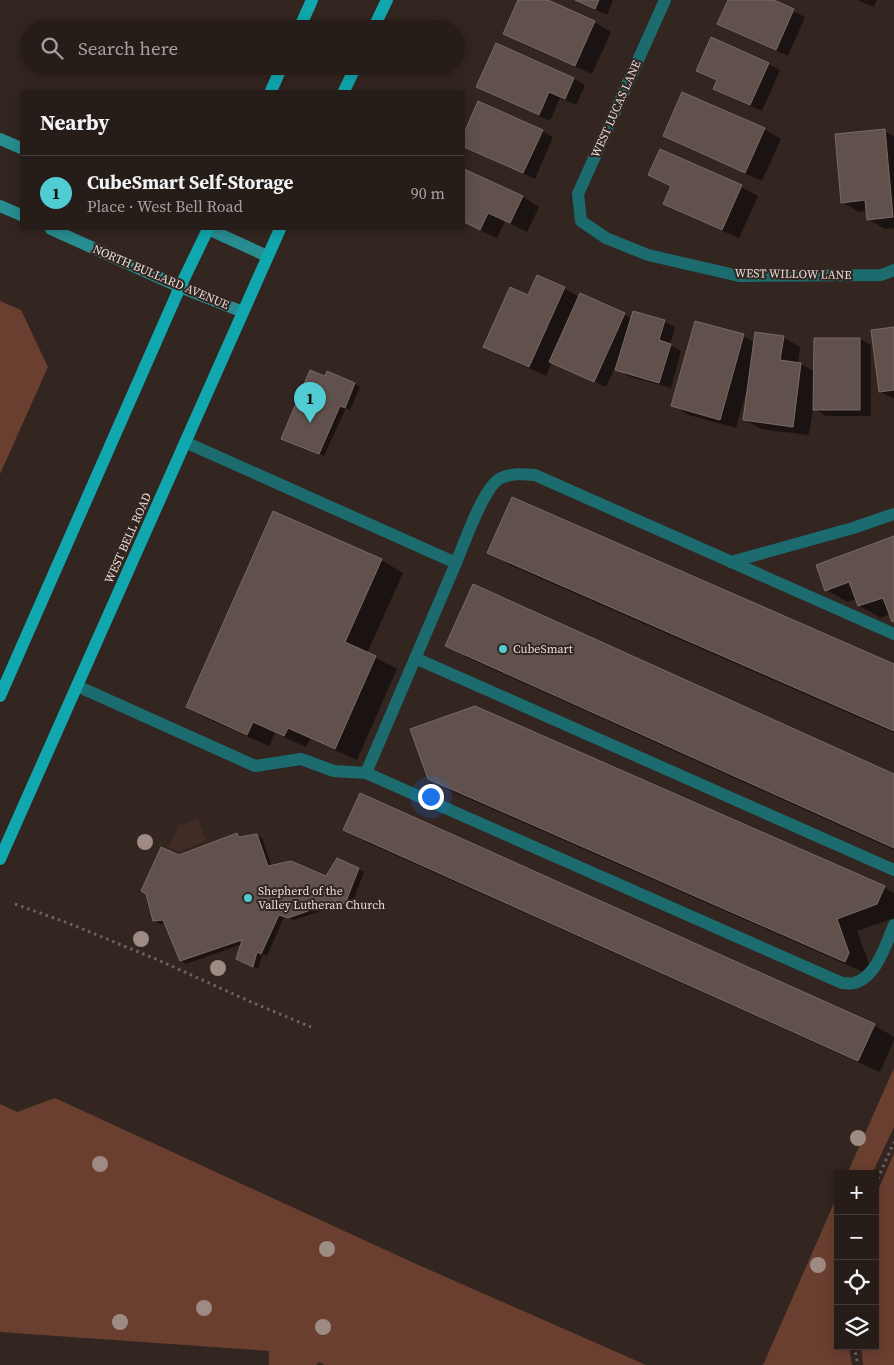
<!DOCTYPE html>
<html lang="en">
<head>
<meta charset="utf-8">
<style>
	body { margin:0; font-family:"Source Serif 4",serif; background:#2e2521; color:#f1f3f6 }
	.controls { position:absolute; right:15px; bottom:15px; display:grid; overflow:hidden; border-radius:0px; box-shadow:0 2px 12px #0003 }
	.controls button { width:45px; height:45px; display:grid; place-items:center; padding:0; border:0; border-bottom:1px solid #423a37; background:#261c18; color:#f1f3f6; font:25px sans-serif }
	.you { position:absolute; left:430px; top:796px; width:18px; height:18px; margin:-12px; border:4px solid #fff; border-radius:50%; background:#1a73e8; box-shadow:0 0 0 8px #1a73e833 }
	.badge { display:grid; place-items:center; width:32px; height:32px; border-radius:50%; background:#51ccd2; color:#111; font-size:16px; font-weight:700 }
	.pin { position:absolute; translate:-50% -41px; filter:drop-shadow(0 1px 2px #0008) }
	.pin::after { content:''; position:absolute; top:26px; width:18px; height:15px; background:inherit; clip-path:polygon(0 0,100% 0,50% 100%) }
	.list { margin:0; padding:0; list-style:none }
	h2 { display:flex; justify-content:space-between; align-items:center; height:65px; margin:0; padding:0 20px; font-size:21px }
	h2 small { font-size:16px; font-weight:400; color:#a4a1a2 }
	.list li { display:grid; grid-template-columns:32px 1fr auto; gap:15px; align-items:center; box-sizing:border-box; height:75px; padding:0 20px; border-top:1px solid #423a37 }
	.list b { display:block; font-size:19px; white-space:nowrap }
	.list p { margin:0; font-size:16px; white-space:nowrap; color:#a4a1a2 }
	.list em { font-size:16px; font-style:normal; color:#a4a1a2 }
	.icon { flex:none; width:28px; height:28px; fill:none; stroke:currentColor; stroke-width:2; stroke-linecap:round; stroke-linejoin:round }
	.map { position:relative; flex:none; width:894px; height:1365px; overflow:hidden }
	.search { position:absolute; background:#261c18; box-shadow:0 2px 12px #0003; left:20px; top:20px; width:445px; height:55px; display:flex; align-items:center; gap:12px; box-sizing:border-box; padding:0 18px; border-radius:28px; color:#a4a1a2; font-size:19px }
	.panel { position:absolute; background:#261c18; box-shadow:0 2px 12px #0003; left:20px; top:90px; width:445px; height:140px; border-radius:0px }
	.map>svg:first-child { display:block }
	.built { fill:#402c25 }
	.green { fill:#6a3f30 }
	.shadow { fill:#0007 }
	.building { fill:#61514c; stroke:#7a6a64 }
	.lines { fill:none; stroke-linecap:round; stroke-linejoin:round }
	.path { stroke:#6f625e; stroke-width:3; stroke-dasharray:2.5 4; stroke-linecap:butt }
	.service { stroke:#1b6b6f; stroke-width:12 }
	.minor { stroke:#1b6b6f; stroke-width:12 }
	.secondary { stroke:#288d91; stroke-width:12 }
	.primary { stroke:#10a8ae; stroke-width:12 }
	.tree { fill:#9d8b84 }
	.poi-dot { fill:#51ccd2; stroke:#332520; stroke-width:2 }
	.labels { text-anchor:middle; dominant-baseline:central; stroke-width:4; stroke-linejoin:round; paint-order:stroke }
	.street-label { font-size:12px; fill:#e6ddd9; stroke:#332520 }
	.poi-label { font-size:12px; fill:#e6ddd9; stroke:#332520; text-anchor:start }
</style>
</head>
<body>
<div class="map">
<svg width="894" height="1365" viewBox="0 0 894 1365">
	<rect width="100%" height="100%" fill="#332520"/>
	<polygon class="built" points="198,818 206,840 180,852 168,847 179,826"/>
	<g class="green">
		<polygon points="0,301 21,310 48,367 0,474"/>
		<polygon points="894,1068 894,1127 872,1174 847,1174"/>
		<polygon points="55,1098 414,1263 646,1365 325,1365 319,1362 316,1365 269,1365 269,1351 0,1332 0,1104 17,1112"/>
		<polygon points="894,1153 894,1365 863,1365 861,1346 875,1346 875,1197"/>
		<polygon points="838,1194 838,1346 849,1346 852,1365 763,1365"/>
	</g>
	<g class="shadow">
		<polygon points="520,0 545,0 594,22 611,32 592,74 521,43 505,33"/>
		<polygon points="574,0 613,0 607,15"/>
		<polygon points="729,0 771,0 805,17 788,56 730,30 719,24"/>
		<polygon points="857,0 877,0 874,7"/>
		<polygon points="768,64 780,70 762,111 725,95 714,88"/>
		<polygon points="574,79 585,85 576,105 560,98 550,121 488,93 477,87"/>
		<polygon points="479,103 542,131 553,137 535,179 464,146 464,136"/>
		<polygon points="764,129 781,139 762,181 681,145 664,136"/>
		<polygon points="884,131 894,136 894,228 885,229 868,219 867,211 859,212 842,202"/>
		<polygon points="464,170 523,197 539,207 527,232 505,221 497,238 464,223"/>
		<polygon points="650,175 741,187 758,196 739,238 681,213 665,203 672,187"/>
		<polygon points="564,288 579,297 624,314 632,319 664,321 675,327 670,345 681,351 671,388 628,376 617,369 619,361 618,361 606,387 552,362 546,376 501,356 484,346 529,296"/>
		<polygon points="894,329 894,398 892,398 880,392"/>
		<polygon points="743,336 755,342 783,337 800,347 798,364 801,364 815,372 860,339 871,345 871,416 826,416 813,408 809,435 761,429 744,419 748,393 746,393 736,428 689,415 672,405"/>
		<polygon points="325,377 355,384 360,387 350,410 346,408 324,456 288,441"/>
		<polygon points="894,537 894,622 890,614 881,618 859,606 857,599 848,602 826,590"/>
		<polygon points="489,552 894,666 894,733 510,565"/>
		<polygon points="381,560 403,573 367,653 397,669 357,760 310,739 306,747 275,733 269,746 208,719 187,707"/>
		<polygon points="447,645 894,775 894,850 468,658"/>
		<polygon points="475,707 885,888 894,893 894,918 857,931 870,966 866,973 451,791 429,778"/>
		<polygon points="345,830 874,1025 894,1037 894,1040 880,1072 366,842"/>
		<polygon points="237,834 242,837 257,835 262,838 272,867 326,878 358,869 364,872 351,906 342,904 294,920 284,917 267,956 263,954 258,969 243,962 242,944 186,964 181,960 165,923 160,924 154,921 179,856"/>
	</g>
	<g class="building">
		<polygon points="518,0 548,0 595,21 575,66 503,34"/>
		<polygon points="575,0 599,0 595,9"/>
		<polygon points="728,0 774,0 794,9 776,50 717,24"/>
		<polygon points="711,37 769,63 750,105 713,89 717,80 696,71"/>
		<polygon points="496,43 574,78 565,99 549,92 539,115 476,87"/>
		<polygon points="682,92 765,128 745,173 663,136"/>
		<polygon points="478,101 543,130 523,173 464,147 464,133"/>
		<polygon points="885,129 893,217 867,220 865,200 841,203 835,134"/>
		<polygon points="660,149 742,185 722,230 663,204 671,186 648,175"/>
		<polygon points="464,169 523,196 510,223 488,213 480,230 464,222"/>
		<polygon points="537,275 565,287 529,367 483,347 510,287 528,295"/>
		<polygon points="580,293 625,313 594,382 549,362"/>
		<polygon points="633,311 665,320 659,340 671,344 659,383 615,370"/>
		<polygon points="695,321 744,334 720,420 671,406"/>
		<polygon points="894,327 894,390 879,392 871,330"/>
		<polygon points="755,332 784,336 780,360 801,363 793,427 743,420"/>
		<polygon points="814,338 860,338 860,410 813,410"/>
		<polygon points="310,370 325,376 327,371 355,383 345,408 340,406 319,454 281,439"/>
		<polygon points="512,497 894,664 894,731 487,553"/>
		<polygon points="273,511 382,559 345,642 376,656 335,749 288,728 284,736 253,722 247,735 186,707"/>
		<polygon points="894,536 894,621 892,622 883,598 858,606 849,582 825,591 816,565"/>
		<polygon points="473,584 894,774 894,848 445,646"/>
		<polygon points="475,706 885,886 877,904 837,919 849,953 845,962 428,779 410,729"/>
		<polygon points="360,793 875,1024 858,1061 343,830"/>
		<polygon points="237,833 239,837 257,834 268,866 291,861 326,876 337,858 359,868 345,904 336,901 288,918 279,915 261,954 257,952 253,967 236,959 242,940 180,961 163,920 153,921 146,894 141,891 161,847 179,855"/>
	</g>
	<g class="lines">
		<g class="path">
			<polyline points="15,904 68,923 158,960 251,1002 311,1027"/>
			<polyline points="875,1185 894,1142"/>
			<polyline points="854,1346 858,1365"/>
		</g>
		<g class="service">
			<path d="M 185,442 L 456,563 C 464,544 484,485 501,478 C 512,473 523,474 535,475 L 894,634"/>
			<polyline points="731,562 853,528 894,514"/>
			<polyline points="415,658 894,870"/>
			<path d="M 77,686 L 255,766 L 301,759 L 334,771 L 366,773 L 842,983 C 846,983 850,984 854,983 C 876,978 886,944 894,925"/>
			<polyline points="366,773 456,563"/>
		</g>
		<polyline class="minor" points="665,0 578,194 581,221 606,238 648,255 739,276 881,275 894,270"/>
		<g class="secondary">
			<polyline points="0,139 21,148"/>
			<polyline points="0,206 21,215"/>
			<polyline points="51,229 180,287 243,312"/>
			<polyline points="208,229 267,256"/>
		</g>
		<g class="primary">
			<polyline points="299,29 312,0"/>
			<polyline points="373,29 387,0"/>
			<polyline points="271,91 282,66"/>
			<polyline points="344,91 356,66"/>
			<polyline points="0,696 180,287 208,229"/>
			<polyline points="0,859 280,229"/>
		</g>
	</g>
	<g class="tree">
		<circle cx="145" cy="842" r="8"/>
		<circle cx="141" cy="939" r="8"/>
		<circle cx="218" cy="968" r="8"/>
		<circle cx="858" cy="1138" r="8"/>
		<circle cx="100" cy="1164" r="8"/>
		<circle cx="327" cy="1249" r="8"/>
		<circle cx="818" cy="1265" r="8"/>
		<circle cx="204" cy="1308" r="8"/>
		<circle cx="120" cy="1322" r="8"/>
		<circle cx="323" cy="1327" r="8"/>
	</g>
	<g class="poi-dot">
		<circle cx="503" cy="649" r="5"/>
		<circle cx="248" cy="898" r="5"/>
	</g>
	<g class="labels">
		<g class="street-label">
			<text transform="translate(616 109) rotate(-66)">WEST LUCAS LANE</text>
			<text transform="translate(793 274) rotate(1)">WEST WILLOW LANE</text>
			<text transform="translate(161 277) rotate(23)">NORTH BULLARD AVENUE</text>
			<text transform="translate(128 538) rotate(-66)">WEST BELL ROAD</text>
		</g>
		<g class="poi-label">
			<text x="513" y="649">CubeSmart</text>
			<text x="258" y="891">Shepherd of the<tspan x="258" dy="14">Valley Lutheran Church</tspan></text>
		</g>
	</g>
</svg>
<div class="controls">
<button>+</button>
<button>−</button>
<button><svg class="icon" aria-label="locate" viewBox="0 0 24 24"><circle cx="12" cy="12" r="6"/><path d="M12 2v4M12 18v4M2 12h4M18 12h4"/></svg></button>
<button><svg class="icon" aria-label="layers" viewBox="0 0 24 24"><path d="M12 4l9 5-9 5-9-5zM3 14l9 5 9-5"/></svg></button>
</div>
<div class="you"></div>
<div class="pin badge" style="left:310px;top:423px">1</div>
<div class="search"><svg class="icon" aria-label="search" viewBox="0 0 24 24"><circle cx="10" cy="10" r="6"/><path d="M15 15l6 6"/></svg>Search here</div>
<section class="panel">
<h2>Nearby<small></small></h2>
<ul class="list">
<li><span class="badge">1</span><div><b>CubeSmart Self-Storage</b><p>Place · West Bell Road</p></div><em>90 m</em></li>
</ul>
</section>
</div>
</body>
</html>
